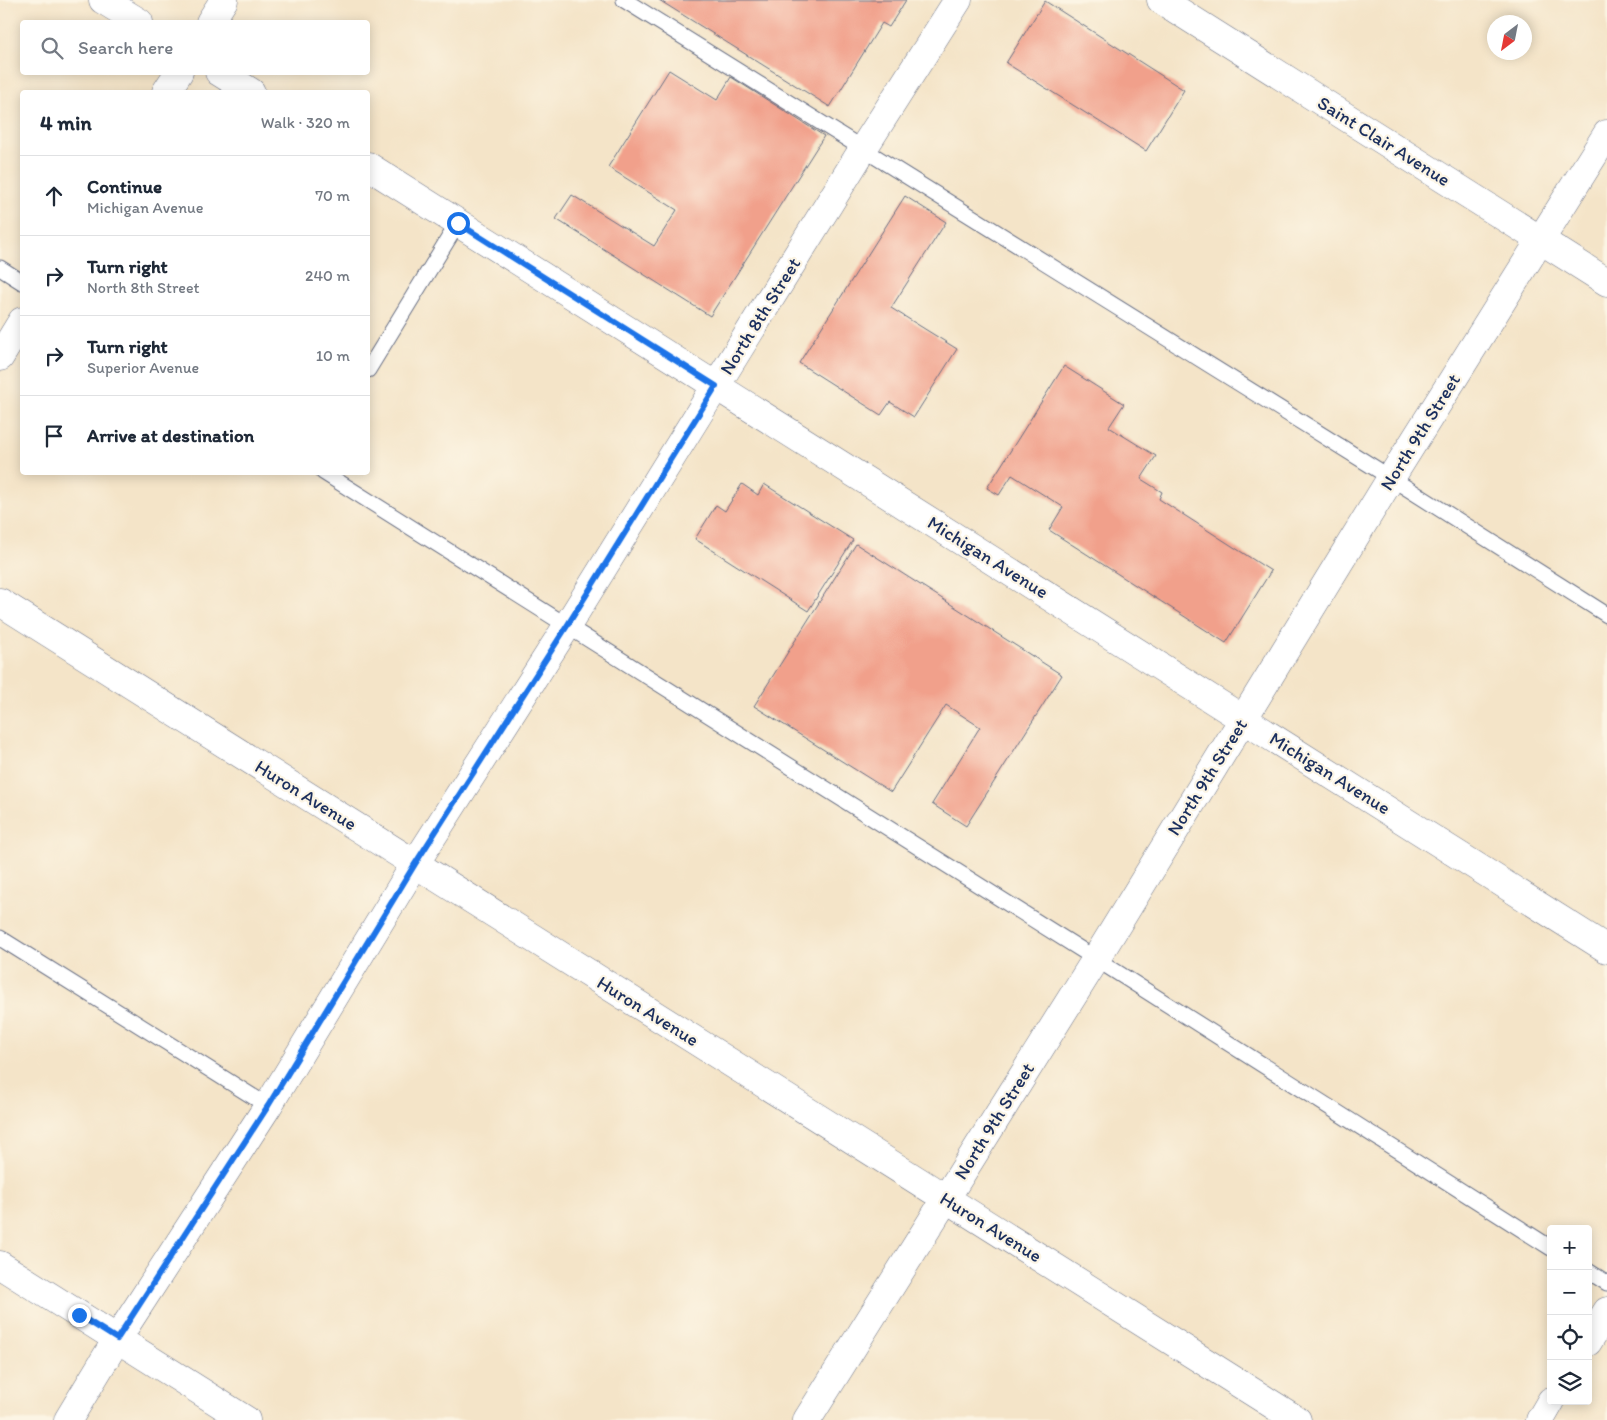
<!DOCTYPE html>
<html lang="en">
<head>
<meta charset="utf-8">
<style>
	body { margin:0; font-family:Itim,sans-serif; background:#f2f2f3; color:#1f2937 }
	.controls { position:absolute; right:15px; bottom:15px; display:grid; overflow:hidden; border-radius:5px; box-shadow:0 2px 12px #0003 }
	.controls button { width:45px; height:45px; display:grid; place-items:center; padding:0; border:0; border-bottom:1px solid #e0e1e3; background:#fff; color:#1f2937; font:25px sans-serif }
	.compass { position:absolute; left:1487px; top:15px; width:45px; height:45px; border-radius:50%; background:#fff; box-shadow:0 2px 12px #0003; rotate:212deg }
	.stop { position:absolute; width:15px; height:15px; margin:-11px; border:4px solid #1a73e8; border-radius:50%; background:#fff }
	.stop.end { background:#1a73e8; border-color:#fff; box-shadow:0 1px 5px #0008 }
	.list { margin:0; padding:0; list-style:none }
	h2 { display:flex; justify-content:space-between; align-items:center; height:65px; margin:0; padding:0 20px; font-size:21px }
	h2 small { font-size:16px; font-weight:400; color:#747a83 }
	.list li { display:grid; grid-template-columns:32px 1fr auto; gap:15px; align-items:center; box-sizing:border-box; height:80px; padding:0 20px; border-top:1px solid #e0e1e3 }
	.list b { display:block; font-size:19px; white-space:nowrap }
	.list p { margin:0; font-size:16px; white-space:nowrap; color:#747a83 }
	.list em { font-size:16px; font-style:normal; color:#747a83 }
	.icon { flex:none; width:28px; height:28px; fill:none; stroke:currentColor; stroke-width:2; stroke-linecap:round; stroke-linejoin:round }
	.map { position:relative; flex:none; width:1607px; height:1420px; overflow:hidden }
	.search { position:absolute; background:#fff; box-shadow:0 2px 12px #0003; left:20px; top:20px; width:350px; height:55px; display:flex; align-items:center; gap:12px; box-sizing:border-box; padding:0 18px; border-radius:5px; color:#747a83; font-size:19px }
	.panel { position:absolute; background:#fff; box-shadow:0 2px 12px #0003; left:20px; top:90px; width:350px; height:385px; border-radius:5px }
	.map>svg:first-child { display:block }
	.building { fill:#f1a08b }
	.lines { fill:none; stroke-linecap:round; stroke-linejoin:round }
	.service-casing { stroke:#676e83; stroke-width:17 }
	.minor-casing { stroke:#676e83; stroke-width:29 }
	.tertiary-casing { stroke:#676e83; stroke-width:29 }
	.secondary-casing { stroke:#676e83; stroke-width:29 }
	.service { stroke:#fff; stroke-width:15 }
	.minor { stroke:#fff; stroke-width:28 }
	.tertiary { stroke:#fff; stroke-width:28 }
	.secondary { stroke:#fff; stroke-width:28 }
	.route { stroke:#1a73e8; stroke-width:6 }
	.labels { text-anchor:middle; dominant-baseline:central; stroke-width:4.5; stroke-linejoin:round; paint-order:stroke }
	.street-label { font-size:19px; fill:#1b2f5e; stroke:#fcf5e5 }
</style>
</head>
<body>
<div class="map">
<svg width="1607" height="1420" viewBox="0 0 1607 1420">
	<rect width="100%" height="100%" fill="#fcf5e5"/>
	<filter id="ink" filterUnits="userSpaceOnUse"><feTurbulence type="fractalNoise" baseFrequency=".02" numOctaves="2"/><feDisplacementMap in="SourceGraphic" scale="10" xChannelSelector="R" yChannelSelector="G"/><feConvolveMatrix kernelMatrix="1 2 1 2 8 2 1 2 1" color-interpolation-filters="sRGB"/></filter>
	<filter id="wash" filterUnits="userSpaceOnUse"><feTurbulence type="fractalNoise" baseFrequency=".0096" numOctaves="4" result="noise"/><feDisplacementMap in="SourceGraphic" scale="20" xChannelSelector="R" yChannelSelector="G"/><feGaussianBlur stdDeviation="1.12" result="paint"/><feColorMatrix in="noise" values="0 0 0 0 0 0 0 0 0 0 0 0 0 0 0 0 0 1.4 0 .05"/><feComposite in="paint" operator="in"/></filter>
	<g filter="url(#wash)">
		<rect width="100%" height="100%" fill="#f4e4c8"/>
		<g id="blocks">
			<g class="building">
				<polygon points="659,0 906,0 889,27 882,23 830,107"/>
				<polygon points="1045,1 1184,90 1146,151 1006,63"/>
				<polygon points="669,70 717,100 731,77 824,136 710,316 556,219 572,195 654,246 677,210 608,167"/>
				<polygon points="905,196 946,222 891,308 957,349 914,417 890,402 881,415 799,363"/>
				<polygon points="1064,366 1124,404 1109,427 1156,456 1141,479 1162,492 1159,499 1271,571 1226,643 1049,530 1063,507 1012,475 999,495 987,488"/>
				<polygon points="742,484 758,495 764,484 853,540 808,611 695,539 716,505 725,511"/>
				<polygon points="856,544 1062,675 966,826 932,804 980,727 946,705 891,792 754,706"/>
			</g>
		</g>
	</g>
	<g filter="url(#ink)">
		<use href="#blocks" fill-opacity="0" stroke="#676e83" stroke-width="1"/>
		<g class="lines">
			<g class="service-casing">
				<g id="service">
					<polyline points="624,0 1391,478 1607,615"/>
					<polyline points="0,268 22,282"/>
					<polyline points="368,370 458,223"/>
					<polyline points="323,472 1096,959 1551,1248"/>
					<polyline points="0,938 268,1106"/>
					<polyline points="1588,1271 1607,1283"/>
				</g>
			</g>
			<g class="minor-casing">
				<g id="minor">
					<polyline points="1161,0 1607,282"/>
					<polyline points="210,22 224,0"/>
					<polyline points="166,92 179,72"/>
					<polyline points="0,357 22,321"/>
					<polyline points="0,602 1297,1420"/>
					<polyline points="1588,1342 1607,1311"/>
					<polyline points="807,1420 1096,959 1391,478 1607,134"/>
					<polyline points="1540,1420 1551,1401"/>
				</g>
			</g>
			<g class="tertiary-casing">
				<g id="tertiary">
					<polyline points="103,0 139,22"/>
					<polyline points="219,72 251,92"/>
					<polyline points="368,166 1607,949"/>
					<polyline points="0,1265 246,1420"/>
				</g>
			</g>
			<g class="secondary-casing">
				<polyline id="secondary" points="68,1420 117,1339 268,1106 415,864 567,626 863,149 958,0"/>
			</g>
			<use href="#service" class="service"/>
			<use href="#minor" class="minor"/>
			<use href="#tertiary" class="tertiary"/>
			<use href="#secondary" class="secondary"/>
		</g>
	</g>
	<g class="lines" filter="url(#ink)">
		<polyline class="route" points="79,1315 117,1339 268,1106 415,864 567,626 716,386 458,223"/>
	</g>
	<g class="labels">
		<g class="street-label">
			<text transform="translate(1384 141) rotate(32)">Saint Clair Avenue</text>
			<text transform="translate(760 316) rotate(-58)">North 8th Street</text>
			<text transform="translate(1420 432) rotate(-58)">North 9th Street</text>
			<text transform="translate(988 557) rotate(32)">Michigan Avenue</text>
			<text transform="translate(1330 773) rotate(32)">Michigan Avenue</text>
			<text transform="translate(1207 777) rotate(-58)">North 9th Street</text>
			<text transform="translate(306 795) rotate(32)">Huron Avenue</text>
			<text transform="translate(648 1011) rotate(32)">Huron Avenue</text>
			<text transform="translate(994 1121) rotate(-58)">North 9th Street</text>
			<text transform="translate(991 1227) rotate(32)">Huron Avenue</text>
		</g>
	</g>
</svg>
<div class="controls">
<button>+</button>
<button>−</button>
<button><svg class="icon" aria-label="locate" viewBox="0 0 24 24"><circle cx="12" cy="12" r="6"/><path d="M12 2v4M12 18v4M2 12h4M18 12h4"/></svg></button>
<button><svg class="icon" aria-label="layers" viewBox="0 0 24 24"><path d="M12 4l9 5-9 5-9-5zM3 14l9 5 9-5"/></svg></button>
</div>
<svg class="compass" viewBox="-18 -18 36 36"><path d="M0-13l5 13h-10z" fill="#e53935"/><path d="M0 13l5-13h-10z" fill="#747a83"/></svg>
<div class="stop" style="left:458px;top:223px"></div>
<div class="stop end" style="left:79px;top:1315px"></div>
<div class="search"><svg class="icon" aria-label="search" viewBox="0 0 24 24"><circle cx="10" cy="10" r="6"/><path d="M15 15l6 6"/></svg>Search here</div>
<section class="panel">
<h2>4 min<small>Walk · 320 m</small></h2>
<ul class="list">
<li><svg class="icon" aria-label="ahead" viewBox="0 0 24 24"><path d="M12 20V5M6 11l6-6 6 6"/></svg><div><b>Continue</b><p>Michigan Avenue</p></div><em>70 m</em></li>
<li><svg class="icon" aria-label="right" viewBox="0 0 24 24"><path d="M7 20v-9h11M14 6l5 5-5 5"/></svg><div><b>Turn right</b><p>North 8th Street</p></div><em>240 m</em></li>
<li><svg class="icon" aria-label="right" viewBox="0 0 24 24"><path d="M7 20v-9h11M14 6l5 5-5 5"/></svg><div><b>Turn right</b><p>Superior Avenue</p></div><em>10 m</em></li>
<li><svg class="icon" aria-label="arrive" viewBox="0 0 24 24"><path d="M6 21V4h12l-3 4 3 4H6"/></svg><div><b>Arrive at destination</b></div></li>
</ul>
</section>
</div>
</body>
</html>
